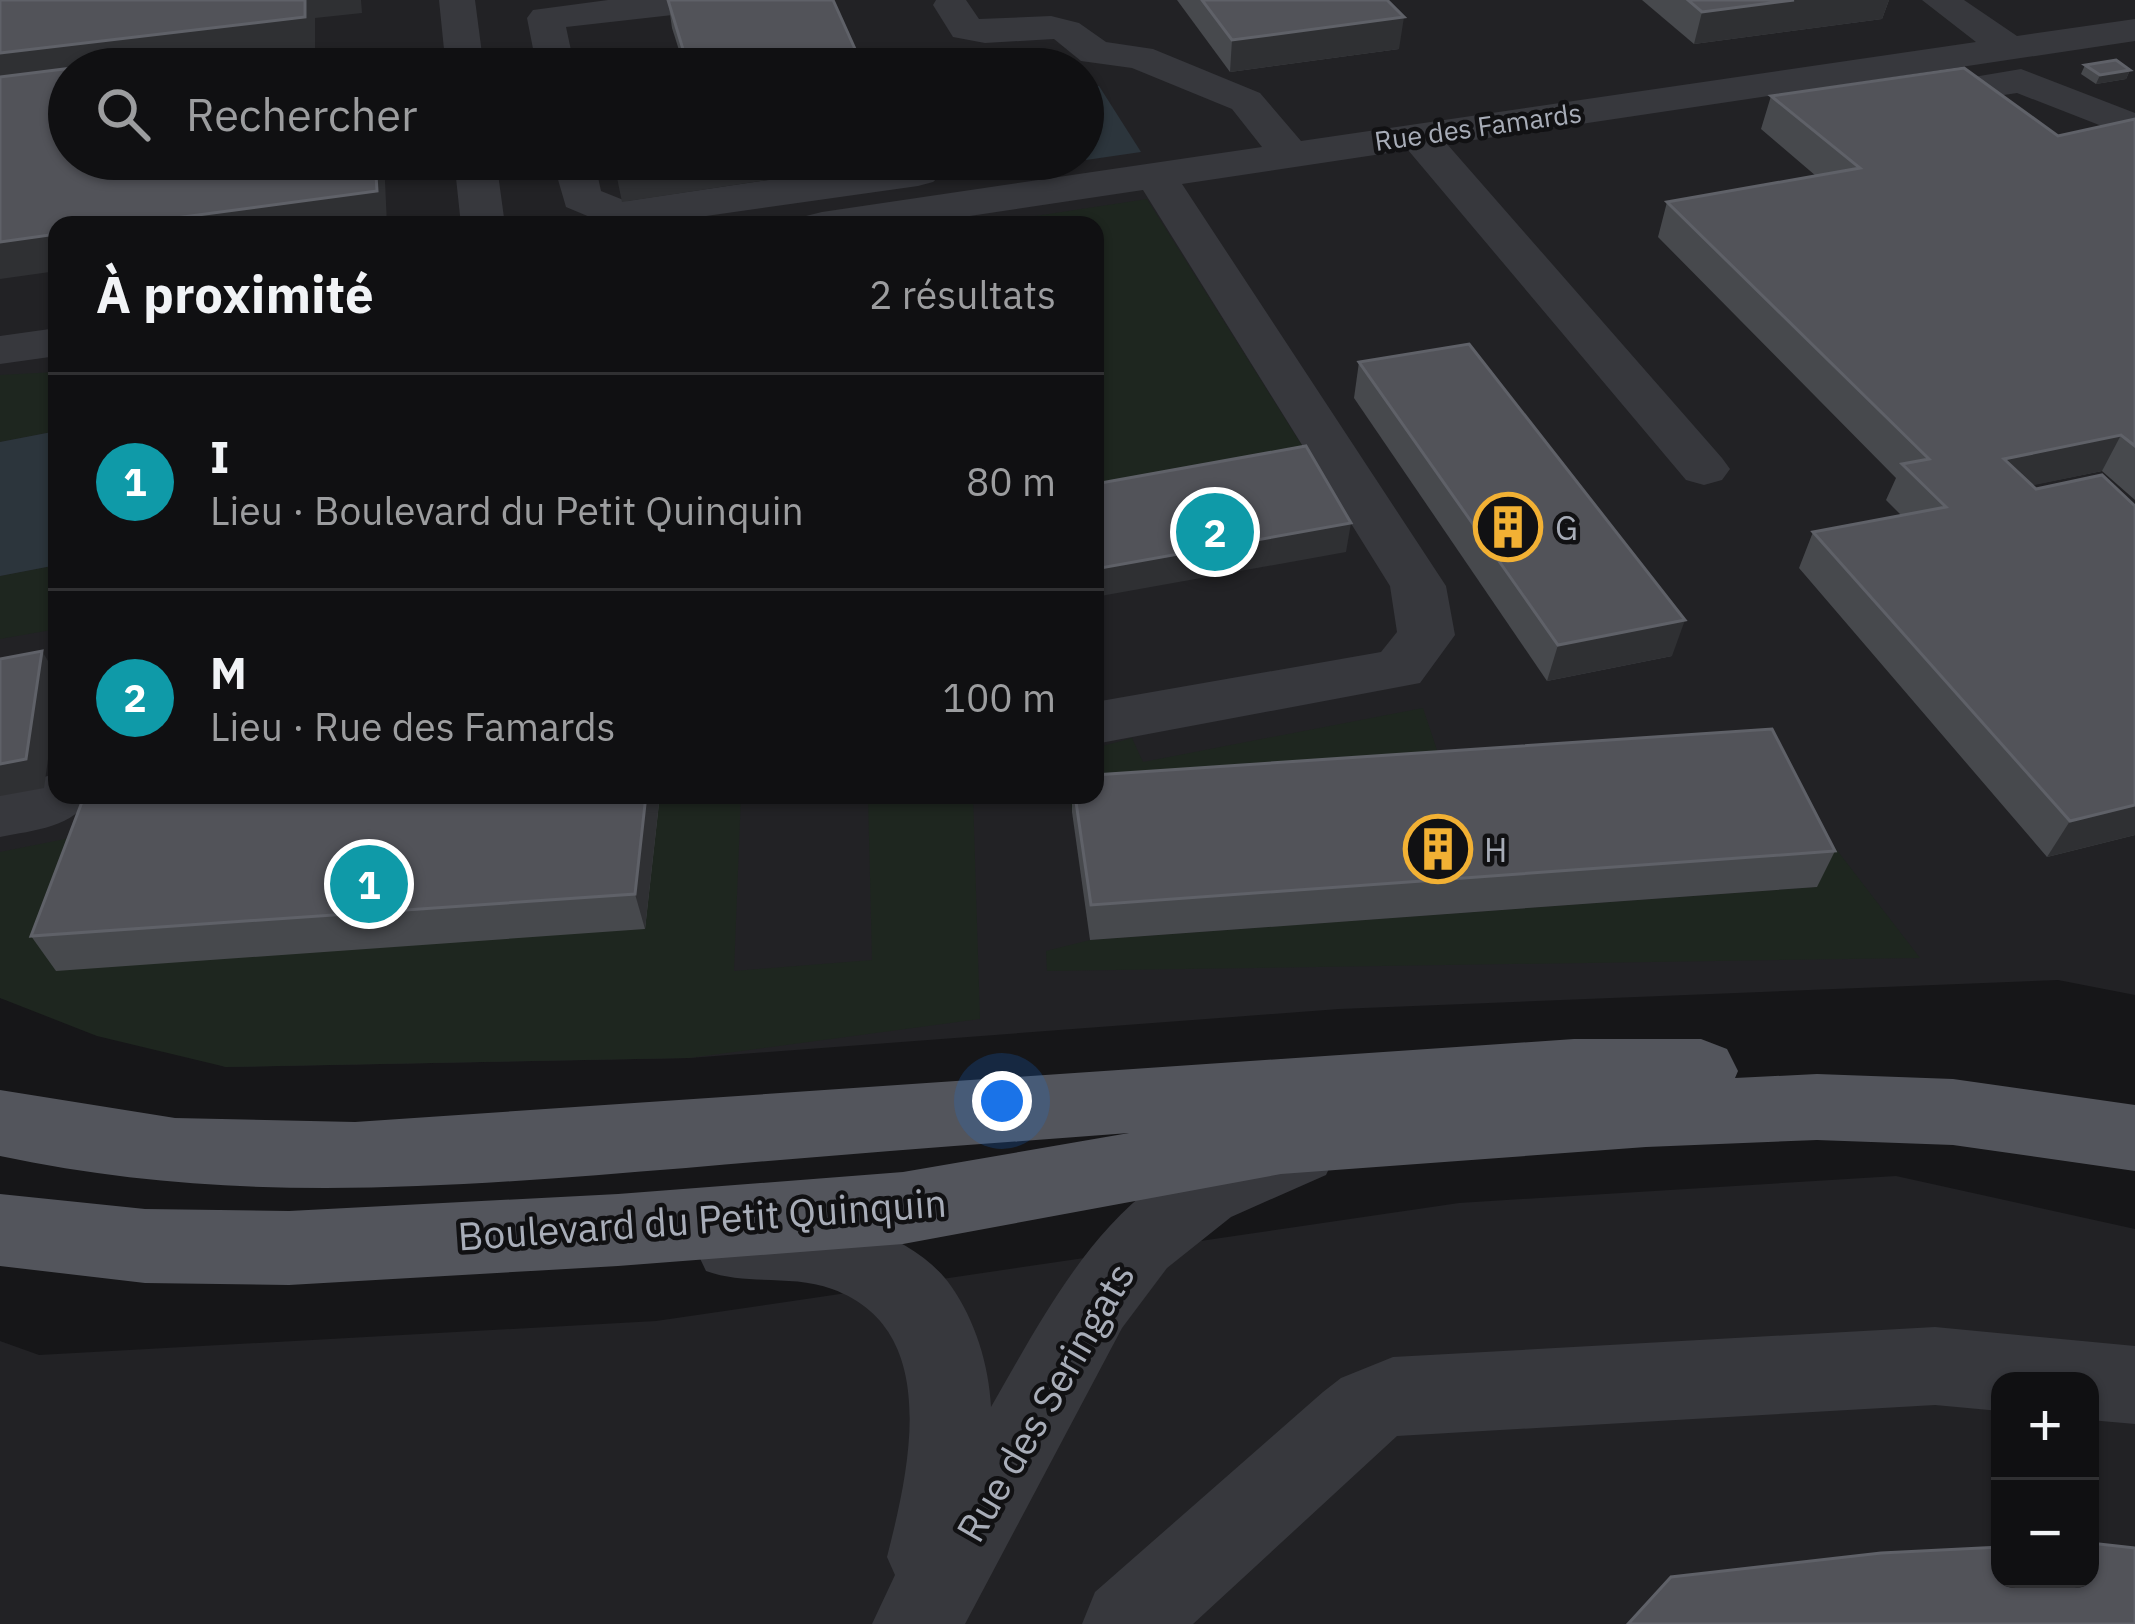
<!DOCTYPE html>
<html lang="fr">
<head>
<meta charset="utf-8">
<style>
	body { margin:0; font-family:"IBM Plex Sans",sans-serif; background:#19191b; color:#f1f3f6 }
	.controls { position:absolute; right:36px; bottom:36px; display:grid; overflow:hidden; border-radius:24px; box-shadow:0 3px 9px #0004 }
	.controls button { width:108px; height:108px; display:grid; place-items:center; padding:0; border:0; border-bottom:3px solid #303032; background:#101012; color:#f1f3f6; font:60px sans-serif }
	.you { position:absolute; left:1002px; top:1101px; width:42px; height:42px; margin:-30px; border:9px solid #fff; border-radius:50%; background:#1a73e8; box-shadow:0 0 0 18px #1a73e833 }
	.badge { display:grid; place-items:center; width:78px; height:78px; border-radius:50%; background:#2563eb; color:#fff; font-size:39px; font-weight:700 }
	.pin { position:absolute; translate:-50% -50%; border:6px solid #fff; box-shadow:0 3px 12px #0006 }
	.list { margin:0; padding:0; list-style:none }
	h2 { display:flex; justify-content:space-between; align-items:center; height:156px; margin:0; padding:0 48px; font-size:51px }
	h2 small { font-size:39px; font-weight:400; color:#9c9d9f }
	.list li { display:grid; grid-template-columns:78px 1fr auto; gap:36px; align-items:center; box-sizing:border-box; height:216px; padding:0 48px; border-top:3px solid #303032 }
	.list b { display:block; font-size:45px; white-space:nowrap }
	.list p { margin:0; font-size:39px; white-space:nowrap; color:#9c9d9f }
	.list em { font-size:39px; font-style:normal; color:#9c9d9f }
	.icon { flex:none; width:66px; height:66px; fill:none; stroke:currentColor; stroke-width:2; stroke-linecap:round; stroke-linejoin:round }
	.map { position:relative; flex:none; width:2135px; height:1624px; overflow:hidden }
	.search { position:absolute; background:#101012; box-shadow:0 3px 9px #0004; left:48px; top:48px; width:1056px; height:132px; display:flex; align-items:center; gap:30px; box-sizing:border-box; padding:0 42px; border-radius:66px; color:#9c9d9f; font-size:45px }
	.panel { position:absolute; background:#101012; box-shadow:0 3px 9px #0004; left:48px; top:216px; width:1056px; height:588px; border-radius:24px }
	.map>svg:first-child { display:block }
	.built { fill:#222225; fill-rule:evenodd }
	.green { fill:#1e261f }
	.water { fill:#2c353c }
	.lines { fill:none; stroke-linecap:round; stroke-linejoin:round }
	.minor { fill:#37383d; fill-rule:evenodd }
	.major { fill:#53555c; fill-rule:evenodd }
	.wall { fill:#47494d }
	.shaded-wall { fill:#2f3033 }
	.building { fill:#525359; stroke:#5f6168; stroke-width:3 }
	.labels { text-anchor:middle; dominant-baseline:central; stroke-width:9; stroke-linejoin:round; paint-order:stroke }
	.far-street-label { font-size:27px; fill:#a8adb8; stroke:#111113 }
	.poi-label { font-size:33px; fill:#a8adb8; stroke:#111113; text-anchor:start }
	.near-street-label { font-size:39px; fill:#a8adb8; stroke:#111113 }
</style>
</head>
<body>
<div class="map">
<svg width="2135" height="1624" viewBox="0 0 2135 1624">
	<rect width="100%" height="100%" fill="#161618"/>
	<g class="built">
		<path d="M 0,0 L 2135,0 L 2135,995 L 2058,980 L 1339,1009 L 689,1058 L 226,1067 L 0,998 ZM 69,69 L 1083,69 L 1083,159 L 69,159 ZM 57,225 L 1095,225 L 1095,795 L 57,795 Z"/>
		<path d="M 1896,1176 L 2135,1229 L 2135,1624 L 0,1624 L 0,1341 L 39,1355 L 656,1321 L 1459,1203 ZM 2000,1381 L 2090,1381 L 2090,1579 L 2000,1579 Z"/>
	</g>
	<g class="green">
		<polygon points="1147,199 1316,468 1095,512 1095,225 976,225"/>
		<polygon points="57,372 57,431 0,442 0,375"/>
		<polygon points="57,565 57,629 0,639 0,576"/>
		<polygon points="1423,708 1449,786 1072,812 1069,795 1095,795 1095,748 1132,738 1143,762"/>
		<polygon points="1770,763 1920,958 1047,971 1046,951 1090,940 1816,887"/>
		<polygon points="281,795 741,795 734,971 872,960 868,795 973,795 980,1019 689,1058 226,1067 97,1036 0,998 0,852 65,839 100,813"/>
	</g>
	<g class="water">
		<polygon points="1099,86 1141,152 1086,160 1083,88"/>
		<polygon points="57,431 57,565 0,576 0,442"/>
	</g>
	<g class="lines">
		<g class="minor">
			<polygon points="439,0 475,0 484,69 446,69"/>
			<polygon points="608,0 726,0 721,8 708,11 566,27 575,69 537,69 527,18 533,10"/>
			<polygon points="936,0 966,0 979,19 1051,16 1079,23 1106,42 1153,49 1260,93 1301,141 1976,42 1922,0 1964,0 2017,36 2135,19 2135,41 1447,144 1722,458 1730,469 1722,480 1704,485 1686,480 1408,150 1182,184 1446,586 1455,635 1420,683 1095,744 1095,702 1381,652 1397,632 1390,586 1143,190 910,225 800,225 806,216 822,212 1262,147 1232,109 1132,68 1081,61 1054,39 985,43 953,37 933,5"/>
			<polygon points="2021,69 2135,113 2135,139 2017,93 1958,102 1944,98 1938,90 1944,82"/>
			<polygon points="454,159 496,159 505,225 461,225"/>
			<polygon points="552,159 594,159 601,191 626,201 910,159 958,159 933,182 918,186 643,225 609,225 566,207"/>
			<polygon points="57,328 57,356 0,364 0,336"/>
			<path d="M 57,773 L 57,795 L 92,795 C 74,828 34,830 0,837 L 0,791 Z"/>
			<path d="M 1300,1120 L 1326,1129 L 1337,1152 L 1326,1175 L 1231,1217 L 1167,1268 L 1122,1328 L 965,1624 L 872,1624 L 895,1575 L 887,1557 C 909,1470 943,1329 832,1289 C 792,1274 747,1286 706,1271 L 694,1246 L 706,1221 C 776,1195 906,1221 951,1286 C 975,1320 989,1365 991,1407 C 1072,1265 1126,1160 1300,1120 Z"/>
			<polygon points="1935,1327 2135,1346 2135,1424 2090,1420 2090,1381 2000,1381 2000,1411 1935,1405 1397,1436 1193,1624 1082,1624 1095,1592 1323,1392 1341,1378 1393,1357"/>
		</g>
		<path class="major" d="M 1574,1039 L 1701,1039 L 1727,1049 L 1738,1071 L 1735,1078 L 1817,1074 L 1953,1079 L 2135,1105 L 2135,1171 L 1953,1145 L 1817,1140 L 1646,1147 L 1281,1174 L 903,1244 L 618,1266 L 289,1285 L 145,1283 L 0,1266 L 0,1194 L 145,1209 L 289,1211 L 618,1194 L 903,1172 L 1129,1133 C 982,1144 834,1155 686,1168 C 449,1187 235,1206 0,1156 L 0,1090 L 175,1118 L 355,1122 Z"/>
	</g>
	<g class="wall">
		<polygon points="668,0 864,69 685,69 672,28"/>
		<polygon points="1177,0 1387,0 1399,49 1230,72"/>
		<polygon points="1642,0 1889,0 1882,19 1694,44"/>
		<polygon points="2085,65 2130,70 2126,79 2096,84 2081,74"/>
		<polygon points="1771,96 2058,136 2135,119 2135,500 2102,471 2032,485 2036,489 2135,506 2135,835 2047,857 1799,568 1813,532 1901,515 1886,500 1896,478 1658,237 1667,202 1816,176 1761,129"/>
		<polygon points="1359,362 1672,656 1547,681 1354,398"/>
		<polygon points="1072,795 1075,795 1835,851 1817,887 1090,940 1072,812"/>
		<polygon points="659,803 645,929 56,971 31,936"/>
	</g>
	<g class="shaded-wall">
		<polygon points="305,0 361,0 362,13 315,18 315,49 188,65 190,69 0,88 0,53"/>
		<polygon points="1794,0 1889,0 1882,19 1694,44 1702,12"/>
		<polygon points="1404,17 1399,49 1230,72 1232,40"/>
		<polygon points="2130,70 2126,79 2096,84 2100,75"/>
		<polygon points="375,159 384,159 387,225 123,225"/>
		<polygon points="675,159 892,159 892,161 622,202 615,168"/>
		<polygon points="57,234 57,271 0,279 0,242"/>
		<polygon points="2121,435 2102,471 1986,495 2004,459"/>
		<polygon points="1351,523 1346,552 1095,597 1095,569"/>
		<polygon points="1685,620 1672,656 1547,681 1558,645"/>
		<polygon points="42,651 57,676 57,695 44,788 0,796 0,764"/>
		<polygon points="646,795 656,795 659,803 645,929 635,894"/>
		<polygon points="2135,805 2135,835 2047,857 2070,821"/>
	</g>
	<g class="building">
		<polygon points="0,0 305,0 305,17 0,53"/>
		<polygon points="668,0 833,0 864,69 689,69"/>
		<polygon points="1202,0 1387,0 1404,17 1232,40"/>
		<polygon points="1688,0 1794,0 1702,12"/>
		<polygon points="184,54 182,69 69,69 69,159 375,159 377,191 123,225 57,225 57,234 0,242 0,77"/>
		<polygon points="2116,60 2130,70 2100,75 2085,65"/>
		<polygon points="1964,68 2058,136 2135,119 2135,446 2121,435 2004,459 2036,489 2102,475 2135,506 2135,805 2070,821 1813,532 1946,507 1902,464 1929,459 1667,202 1860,168 1771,96"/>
		<polygon points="612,159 675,159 615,168"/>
		<polygon points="973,221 976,225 945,225"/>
		<polygon points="1469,344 1685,620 1558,645 1359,362"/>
		<polygon points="1306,446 1351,523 1095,569 1095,484"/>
		<polygon points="42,651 26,759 0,764 0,659"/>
		<polygon points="1772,729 1835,851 1091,905 1075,795 1095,795 1095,775"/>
		<polygon points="202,795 646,795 635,894 31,936 82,802"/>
		<polygon points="2090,1543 2135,1548 2135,1624 1628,1624 1671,1577 1881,1553 2000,1547 2000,1579 2090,1579"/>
	</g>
	<defs>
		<g id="building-ring" transform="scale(3.45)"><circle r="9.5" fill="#111113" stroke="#f2b134" stroke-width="1.5"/><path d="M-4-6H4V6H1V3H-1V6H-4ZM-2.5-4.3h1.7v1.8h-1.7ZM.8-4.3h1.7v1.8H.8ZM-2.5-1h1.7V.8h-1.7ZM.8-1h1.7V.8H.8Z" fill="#f2b134"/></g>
	</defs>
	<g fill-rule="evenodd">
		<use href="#building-ring" x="1508" y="527"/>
		<use href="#building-ring" x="1438" y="849"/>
	</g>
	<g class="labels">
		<g class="far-street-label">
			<text transform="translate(1478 126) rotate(-8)">Rue des Famards</text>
		</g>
		<g class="poi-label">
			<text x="1555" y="527">G</text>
			<text x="1484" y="849">H</text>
		</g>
		<g class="near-street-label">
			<text transform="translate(702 1219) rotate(-4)">Boulevard du Petit Quinquin</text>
			<text transform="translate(1045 1402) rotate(-60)">Rue des Seringats</text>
		</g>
	</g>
</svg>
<div class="controls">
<button>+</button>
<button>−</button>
</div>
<div class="you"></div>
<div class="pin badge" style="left:369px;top:884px;background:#0f9aa8">1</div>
<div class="pin badge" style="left:1215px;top:532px;background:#0f9aa8">2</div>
<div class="search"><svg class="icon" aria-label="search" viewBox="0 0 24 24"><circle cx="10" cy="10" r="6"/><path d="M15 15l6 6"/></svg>Rechercher</div>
<section class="panel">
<h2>À proximité<small>2 résultats</small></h2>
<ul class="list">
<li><span class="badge" style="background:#0f9aa8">1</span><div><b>I</b><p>Lieu · Boulevard du Petit Quinquin</p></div><em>80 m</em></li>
<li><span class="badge" style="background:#0f9aa8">2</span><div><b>M</b><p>Lieu · Rue des Famards</p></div><em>100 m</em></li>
</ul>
</section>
</div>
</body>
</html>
